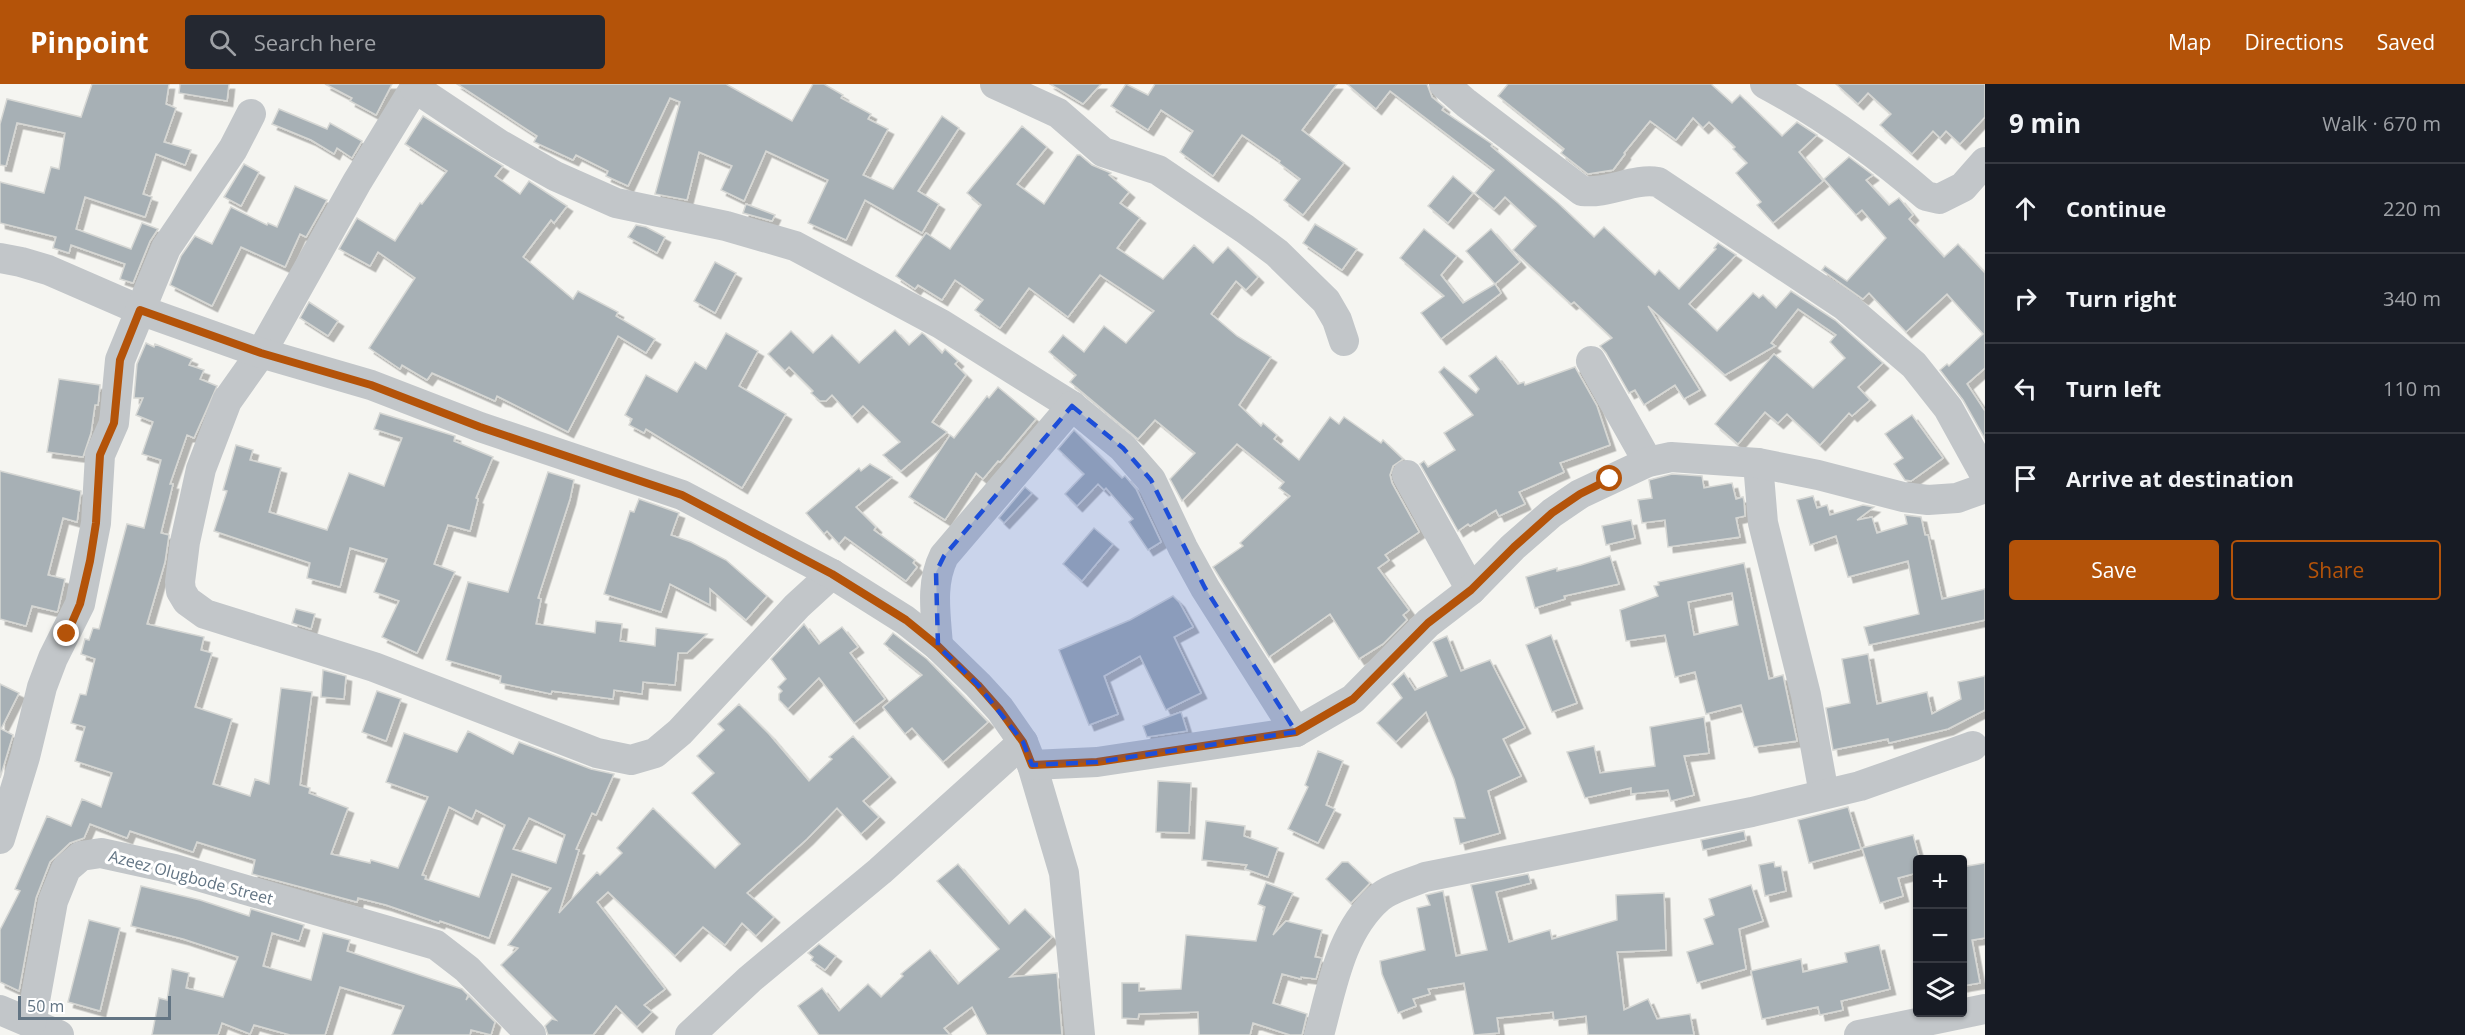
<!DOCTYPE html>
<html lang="en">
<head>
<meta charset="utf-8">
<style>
	body { margin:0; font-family:"Open Sans",sans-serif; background:#242831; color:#f1f3f6 }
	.controls { position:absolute; right:18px; bottom:18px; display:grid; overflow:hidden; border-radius:6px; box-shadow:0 2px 4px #0004 }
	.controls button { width:54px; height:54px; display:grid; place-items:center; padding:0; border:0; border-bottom:2px solid #363941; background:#171b24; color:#f1f3f6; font:30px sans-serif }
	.scale { position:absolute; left:18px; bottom:15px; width:153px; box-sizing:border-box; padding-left:6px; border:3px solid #637584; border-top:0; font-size:16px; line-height:21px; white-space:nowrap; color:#637584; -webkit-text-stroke:4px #fff; paint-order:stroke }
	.stop { position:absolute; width:18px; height:18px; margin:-14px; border:4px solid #b45309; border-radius:50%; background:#fff }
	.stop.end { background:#b45309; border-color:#fff; box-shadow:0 2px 6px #0008 }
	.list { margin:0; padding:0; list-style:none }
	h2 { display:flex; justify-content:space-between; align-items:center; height:78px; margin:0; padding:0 24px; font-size:26px }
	h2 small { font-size:20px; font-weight:400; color:#9ea1a6 }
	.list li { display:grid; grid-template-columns:39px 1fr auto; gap:18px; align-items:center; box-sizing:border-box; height:90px; padding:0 24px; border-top:2px solid #363941 }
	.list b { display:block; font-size:22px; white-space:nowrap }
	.list em { font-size:20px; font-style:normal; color:#9ea1a6 }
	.actions { display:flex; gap:12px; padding:18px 24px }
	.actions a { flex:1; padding:14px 0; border:2px solid #b45309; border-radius:6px; text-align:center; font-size:21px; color:#b45309 }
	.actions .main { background:#b45309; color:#fff }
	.icon { flex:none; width:33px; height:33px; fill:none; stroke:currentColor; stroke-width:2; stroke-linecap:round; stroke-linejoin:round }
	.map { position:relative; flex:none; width:1985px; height:951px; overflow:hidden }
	header { display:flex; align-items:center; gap:36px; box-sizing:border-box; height:84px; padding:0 30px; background:#b45309; color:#fff }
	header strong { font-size:28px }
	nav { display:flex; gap:33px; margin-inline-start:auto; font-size:21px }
	.search { width:420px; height:54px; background:#242831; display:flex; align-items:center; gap:15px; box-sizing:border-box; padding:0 21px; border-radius:6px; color:#9ea1a6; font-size:22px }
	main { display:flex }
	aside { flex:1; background:#171b24 }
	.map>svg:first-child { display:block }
	.building { fill:#a7b0b5; stroke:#d6d7d4; stroke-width:1.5; fill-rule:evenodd; filter:url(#shadow) }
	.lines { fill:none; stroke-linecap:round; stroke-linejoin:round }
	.minor { stroke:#c2c6c9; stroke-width:30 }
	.route { stroke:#b45309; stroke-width:8 }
	.marked { fill:#1d4ed8; fill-opacity:0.2; stroke:#1d4ed8; stroke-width:4.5; stroke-dasharray:12 8; stroke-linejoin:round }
	.labels { text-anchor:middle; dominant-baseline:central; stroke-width:6; stroke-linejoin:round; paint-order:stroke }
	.street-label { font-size:16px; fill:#637584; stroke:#fff }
</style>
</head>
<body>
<header>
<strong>Pinpoint</strong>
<div class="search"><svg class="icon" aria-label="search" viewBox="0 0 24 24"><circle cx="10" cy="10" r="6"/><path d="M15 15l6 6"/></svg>Search here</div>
<nav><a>Map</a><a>Directions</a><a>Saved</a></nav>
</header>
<main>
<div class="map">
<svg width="1985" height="951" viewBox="0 0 1985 951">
	<defs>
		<filter id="shadow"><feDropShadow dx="5.5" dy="5.5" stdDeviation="0" flood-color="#0004"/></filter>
	</defs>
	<rect width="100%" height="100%" fill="#f5f5f1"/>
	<g class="building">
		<polygon points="92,0 169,0 166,20 176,24 164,58 191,66 185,81 156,70 143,110 152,113 145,133 85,113 76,145 131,165 142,139 158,145 150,157 133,199 120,195 125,180 71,161 69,169 53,164 56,153 0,139 0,98 44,109 51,83 59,85 65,49 17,39 6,82 0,81 0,40 7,15 81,33"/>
		<polygon points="180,0 229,0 227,17 179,9"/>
		<polygon points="325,0 392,0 376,31 350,17 352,14"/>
		<polygon points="457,0 726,0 792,37 813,0 824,0 843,11 841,14 871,30 868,35 888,45 863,91 893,105 942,32 959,44 918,107 939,120 922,149 865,116 846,156 808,139 828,96 766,67 744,117 721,106 732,82 699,68 687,116 655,110 680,18 670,14 628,102 606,92 608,87 576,71 573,76 534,58 537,52"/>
		<polygon points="1050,0 1101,0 1083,20"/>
		<polygon points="1126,0 1148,11 1155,0 1337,0 1302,46 1344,79 1303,131 1284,116 1300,95 1279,79 1280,77 1242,51 1213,92 1180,68 1193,47 1161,26 1148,46 1111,22"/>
		<polygon points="1347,0 1427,0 1432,13 1444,23 1442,26 1492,60 1491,62 1558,119 1594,153 1604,143 1655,191 1659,186 1679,205 1716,165 1714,164 1718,159 1736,171 1689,220 1717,247 1753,209 1759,214 1763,211 1776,224 1791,207 1835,236 1883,279 1858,303 1870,316 1852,332 1849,329 1820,361 1787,330 1778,339 1765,328 1738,360 1715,340 1774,270 1813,304 1845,274 1830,258 1836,251 1798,225 1771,259 1775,262 1725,291 1648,222 1700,306 1684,315 1675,301 1644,321 1635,306 1629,309 1606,269 1600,262 1612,254 1574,218 1571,220 1513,166 1536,142 1505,113 1494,125 1475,109 1494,86 1390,7 1376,25"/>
		<polygon points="1508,0 1711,0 1732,19 1740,11 1782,52 1797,38 1817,51 1799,68 1823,97 1773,139 1757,121 1761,118 1736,89 1747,79 1733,65 1735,63 1709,38 1703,44 1693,34 1676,56 1650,37 1624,69 1625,70 1613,86 1588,90 1561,69 1564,65 1498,12"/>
		<polygon points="1836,0 1985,0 1985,33 1960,60 1946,47 1940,54 1933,47 1912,70 1880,41 1891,30 1868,9 1858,20"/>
		<polygon points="279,25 327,45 330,39 362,57 352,74 337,64 334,70 311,56 272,40"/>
		<polygon points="423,32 503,82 495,92 520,110 529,97 567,122 554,139 551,136 523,173 573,215 578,207 618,228 616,232 655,255 646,269 618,252 568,348 497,312 495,317 432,289 427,296 402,281 400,285 369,264 415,194 378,168 370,182 339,165 357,134 395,157 420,119 422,120 447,87 405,60"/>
		<polygon points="1022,42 1047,63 1017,100 1044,120 1077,71 1080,71 1092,81 1111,89 1109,91 1129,108 1120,119 1140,134 1117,164 1163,195 1194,161 1213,179 1228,163 1258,193 1246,206 1236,197 1211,230 1237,252 1271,273 1239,321 1261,342 1263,339 1277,351 1274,355 1299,376 1330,333 1339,340 1344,333 1381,359 1383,356 1403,375 1393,382 1390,391 1392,399 1419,448 1385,471 1389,476 1378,484 1409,526 1403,531 1407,536 1383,560 1359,575 1330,530 1269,573 1213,483 1243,462 1240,459 1290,412 1279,404 1284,398 1237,360 1182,417 1170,395 1195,369 1155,336 1138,355 1070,298 1076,291 1049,268 1063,251 1084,268 1104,242 1126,259 1154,227 1100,191 1068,233 1029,204 1000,244 975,226 983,216 955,196 942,216 918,201 915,205 896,192 926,149 950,165 981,121 967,109"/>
		<polygon points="1849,73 1873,91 1866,96 1889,121 1899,114 1913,131 1909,135 1944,173 1958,160 1985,189 1985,284 1967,300 1985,327 1985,355 1963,316 1940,286 1947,280 1949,282 1983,250 1947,210 1906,248 1869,209 1863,215 1822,186 1825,182 1847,197 1886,154 1862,126 1856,131 1824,95"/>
		<polygon points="244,80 259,88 241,122 224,113"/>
		<polygon points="1453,92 1473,109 1448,139 1428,122"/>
		<polygon points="295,102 327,116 306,153 300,150 285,183 241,163 212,222 170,201 181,172 195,152 212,160 231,123 267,141 268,139 277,143"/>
		<polygon points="746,120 775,131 772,137 743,129"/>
		<polygon points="1315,140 1357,165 1342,186 1303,159"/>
		<polygon points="636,141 646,143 665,153 657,169 628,153"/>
		<polygon points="1424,145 1457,172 1441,191 1463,219 1495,200 1501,209 1441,255 1421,229 1444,212 1400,174"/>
		<polygon points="1491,145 1520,178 1495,200 1466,167"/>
		<polygon points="715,178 736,189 715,229 694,217"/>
		<polygon points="309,218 338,237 328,252 300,234"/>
		<polygon points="895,246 909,261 922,249 925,251 942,269 945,265 958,277 955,280 966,291 932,338 947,348 901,387 883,371 900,358 863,322 852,333 832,311 826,317 820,317 811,309 813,307 789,283 785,287 768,270 791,247 813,269 832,251 859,279"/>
		<polygon points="726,249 758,267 739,302 786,330 742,404 646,345 644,349 629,341 632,335 625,331 646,291 677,308 695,278 706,285"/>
		<path d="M 146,259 L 154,263 L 155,260 L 192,275 L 189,281 L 204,286 L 200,295 L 217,302 L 194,354 L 187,351 L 170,400 L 173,400 L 161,449 L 169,451 L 165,478 L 147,540 L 204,553 L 201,566 L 212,569 L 195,623 L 232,635 L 213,700 L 250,712 L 255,695 L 269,700 L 281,604 L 312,608 L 300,701 L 310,704 L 309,709 L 348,724 L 331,770 L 370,779 L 371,776 L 398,784 L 428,713 L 386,698 L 404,649 L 457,668 L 468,647 L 513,670 L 519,658 L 591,685 L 614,690 L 596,731 L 592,729 L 576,765 L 579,766 L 559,829 L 597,788 L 600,791 L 622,769 L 617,764 L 653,724 L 715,784 L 740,760 L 692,709 L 714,689 L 697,672 L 724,646 L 718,640 L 739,620 L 769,650 L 809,697 L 832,675 L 829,673 L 853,652 L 890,693 L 863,717 L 879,733 L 861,750 L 837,724 L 807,755 L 747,809 L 774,833 L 756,852 L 742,839 L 725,861 L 703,843 L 675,872 L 608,808 L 597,818 L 665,905 L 644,921 L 652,928 L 637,943 L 616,922 L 593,951 L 548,951 L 545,942 L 552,935 L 556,936 L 501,881 L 518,864 L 508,861 L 551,804 L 512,790 L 489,854 L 440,837 L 439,839 L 386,821 L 358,814 L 357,818 L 252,790 L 255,776 L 197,758 L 193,768 L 130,747 L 127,754 L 90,740 L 84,754 L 70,759 L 50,778 L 36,814 L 19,907 L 0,898 L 0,846 L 20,807 L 15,805 L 47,732 L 71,742 L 82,715 L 101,723 L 112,689 L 75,677 L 85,643 L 71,639 L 80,610 L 86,611 L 95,575 L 81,570 L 85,555 L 89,556 L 93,544 L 99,545 L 127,440 L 144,444 L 161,376 L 142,370 L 153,338 L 136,331 L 143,314 L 134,314 L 137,280 ZM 449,723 L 472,735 L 476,726 L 505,741 L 479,813 L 425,795 L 426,792 L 422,791 ZM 529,734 L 565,751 L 556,779 L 513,765 Z"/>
		<polygon points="1496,272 1518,300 1524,298 1525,301 1575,283 1597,322 1610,361 1560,379 1564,388 1519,408 1525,420 1499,432 1496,426 1470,442 1468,440 1458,447 1420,380 1424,377 1428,383 1455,366 1444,349 1473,331 1439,288 1444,283 1476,309 1479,305 1469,292"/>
		<polygon points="59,295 100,301 98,321 95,321 91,349 83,373 47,368"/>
		<polygon points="998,303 1036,335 1000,378 998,377 983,395 976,389 945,436 909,413 950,351 954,354 987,312 989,314"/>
		<polygon points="380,329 455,352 454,357 493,373 476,414 478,415 470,447 448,441 434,480 455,488 417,569 382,553 399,517 374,508 387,475 350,464 340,503 307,494 310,479 214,447 227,407 223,406 236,361 253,366 250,376 281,384 269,428 327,446 349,389 384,402 402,354 374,345"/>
		<polygon points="1912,331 1943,374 1911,397 1905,396 1894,380 1903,374 1885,350"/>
		<polygon points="1074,346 1122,394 1125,392 1136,405 1161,458 1148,466 1129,438 1133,435 1106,404 1104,406 1098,400 1077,422 1065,410 1084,390 1058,365"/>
		<polygon points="870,380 892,393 856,423 876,443 874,446 915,476 913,479 917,483 906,497 845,453 839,460 827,447 824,450 806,429 859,384 861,387"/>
		<polygon points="0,387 81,407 77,438 63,434 48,491 65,495 58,526 57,528 32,522 26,542 0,535"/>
		<polygon points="548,388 574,396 570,415 538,514 541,515 536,540 595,549 596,537 622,540 620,557 655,562 656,544 707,550 687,569 678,569 675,601 643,598 642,610 614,606 613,615 552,607 551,610 500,599 501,592 446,576 468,498 508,508"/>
		<polygon points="1672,390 1702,392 1704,404 1732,399 1736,415 1743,413 1744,417 1745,432 1736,434 1740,453 1668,463 1665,436 1642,439 1638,416 1652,414 1649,396"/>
		<polygon points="1025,403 1032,409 1004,439 999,434"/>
		<polygon points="1813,412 1817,424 1827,421 1830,431 1863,421 1874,423 1857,436 1872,433 1877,449 1907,440 1905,431 1921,433 1925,451 1928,451 1942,515 1985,505 1985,536 1869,561 1864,543 1919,530 1908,477 1848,493 1836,452 1810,461 1797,416"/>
		<polygon points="639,415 679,429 671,451 691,458 726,476 767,512 746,536 710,505 710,521 670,500 661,528 604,510 630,427 634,428"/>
		<polygon points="1631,436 1635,454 1606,461 1602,442"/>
		<polygon points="1094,444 1113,460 1082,497 1063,480"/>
		<polygon points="1610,472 1619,500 1564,512 1565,515 1535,524 1526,493 1557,484 1557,487 1581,481"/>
		<path d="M 1744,479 L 1769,595 L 1783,591 L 1797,657 L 1754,663 L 1741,621 L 1706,630 L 1695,588 L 1675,593 L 1665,551 L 1626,557 L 1620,526 L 1658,512 L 1654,502 L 1659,501 L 1658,498 ZM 1732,509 L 1738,541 L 1694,551 L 1688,518 Z"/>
		<polygon points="1173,512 1179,518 1193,543 1174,553 1201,609 1166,626 1140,572 1104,592 1118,630 1089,641 1059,566 1130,536"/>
		<polygon points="296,525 315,530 311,545 292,539"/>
		<polygon points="804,540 819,560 842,543 858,563 850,569 885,615 854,639 819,594 788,625 779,616 779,610 782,607 778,603 786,595 771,575"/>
		<polygon points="893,549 927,575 988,638 943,678 912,644 905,650 883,623 922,591 884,560"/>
		<polygon points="1551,551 1577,619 1552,628 1526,561"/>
		<polygon points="1447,552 1461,587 1490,576 1525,644 1503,655 1521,692 1488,707 1500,749 1460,760 1454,734 1465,734 1454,695 1426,628 1396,658 1377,639 1402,614 1392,600 1404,589 1415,606 1447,592 1433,558"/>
		<polygon points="1868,570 1877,620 1927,608 1932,630 1961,615 1958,598 1985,592 1985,626 1948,645 1889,659 1888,655 1833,666 1826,624 1850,619 1842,575"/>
		<polygon points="323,586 346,592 344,615 321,613"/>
		<polygon points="0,600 19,609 1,645 13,651 0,694"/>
		<polygon points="377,607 401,615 386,657 362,648"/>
		<polygon points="1181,628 1187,647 1147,653 1143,642"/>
		<polygon points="1704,633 1709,669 1684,672 1694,711 1671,717 1668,706 1631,710 1631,704 1585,714 1567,668 1594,662 1600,689 1655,682 1650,643"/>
		<polygon points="1318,667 1343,677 1326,721 1335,725 1318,759 1288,745 1308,703 1305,701"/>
		<polygon points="1158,697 1191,699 1189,749 1156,748"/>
		<polygon points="1848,723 1861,765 1809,779 1798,736"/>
		<polygon points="1206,737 1245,742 1244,752 1278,764 1268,793 1245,785 1247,781 1202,776"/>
		<polygon points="1744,747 1746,756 1703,766 1701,756"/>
		<polygon points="1913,751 1920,776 1917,776 1917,789 1898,794 1903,812 1880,819 1862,764"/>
		<polygon points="1342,778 1348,778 1370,799 1351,819 1326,795"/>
		<polygon points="1774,778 1775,783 1781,782 1786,807 1765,812 1759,781"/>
		<polygon points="1985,779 1985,854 1972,856 1980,899 1962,902 1962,783"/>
		<polygon points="958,780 1009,840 1025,825 1052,853 1010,893 1057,889 1062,951 987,951 972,923 944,944 950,951 819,951 798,922 822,904 839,927 868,900 881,913 903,892 901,890 930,866 958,900 999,865 937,797"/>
		<polygon points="1528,790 1531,799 1496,808 1509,858 1550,846 1552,855 1617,836 1616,811 1664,809 1666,866 1617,868 1624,926 1648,915 1657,935 1690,930 1694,951 1588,951 1586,932 1554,936 1553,928 1497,934 1499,949 1474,951 1464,899 1428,905 1430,910 1413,915 1416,922 1398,929 1382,890 1380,877 1425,866 1417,824 1430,821 1426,811 1443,807 1456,872 1487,866 1471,801"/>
		<polygon points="1266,799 1293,809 1273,851 1286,837 1322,846 1315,873 1322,874 1316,895 1301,893 1301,895 1282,890 1273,919 1307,930 1302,951 1290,951 1253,939 1250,951 1199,951 1198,928 1139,930 1138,935 1122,934 1122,899 1139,899 1139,907 1181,905 1186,851 1256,857 1265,823 1258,820"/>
		<polygon points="1751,801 1763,837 1739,845 1746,885 1697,899 1687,868 1713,860 1704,835 1714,831 1709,815"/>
		<polygon points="141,802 200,816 249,832 251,825 304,841 299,857 272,849 263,882 311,896 323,849 350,856 347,867 462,905 468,911 466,916 469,912 495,938 491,951 471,946 470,951 392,951 404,922 340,903 325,951 290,951 254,941 250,950 222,939 218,951 152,951 159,914 167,916 172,885 189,889 186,904 223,913 238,873 183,855 131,842"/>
		<polygon points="89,836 120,844 100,927 68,918"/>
		<polygon points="819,860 836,872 825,886 811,876 813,873 808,869"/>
		<polygon points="1879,861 1890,905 1841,917 1843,926 1820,931 1818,923 1762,935 1751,887 1801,875 1803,888 1847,878 1845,869"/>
	</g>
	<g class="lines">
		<g class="minor">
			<polyline points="417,0 357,98 261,269 227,317 201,385 185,458 180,498 181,507 187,517 205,530 374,583 597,669 631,676 655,669 680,648 797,522 832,490"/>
			<polyline points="995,0 1058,29 1103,68 1158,86 1245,145 1277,169 1326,217 1337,236 1344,257"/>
			<path d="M 1444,0 L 1466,19 L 1582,107 C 1609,110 1633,94 1658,98 L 1845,222 L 1914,281 L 1948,324 L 1985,391"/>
			<path d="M 1765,0 C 1823,31 1876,69 1926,112 L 1939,115 L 1963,103 L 1985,78"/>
			<polyline points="415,4 499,60 555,92 616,119 726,142 795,162 941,240 1072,322 1123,364 1151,396 1183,464 1205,504 1296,648"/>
			<polyline points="0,174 21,178 48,186 140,226 261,269 371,301 480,343 682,411 832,490 905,536 938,562 978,601 1000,625 1023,658 1032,681 1064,789 1080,951"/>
			<polyline points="1591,277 1648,378"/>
			<polyline points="1758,379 1763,439 1806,611 1824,710"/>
			<polyline points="1407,391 1471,506"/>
			<path d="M 938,562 C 936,531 930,500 944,472 L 1072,322"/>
			<polyline points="1032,681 1097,678 1296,648 1353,615 1428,539 1471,506 1513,463 1552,429 1580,410 1648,378 1671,373 1758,379 1818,391 1903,413 1928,416 1957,414 1985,404"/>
			<polyline points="0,755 25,673 42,603 53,574 80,520 96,439 100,371 114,339 120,276 166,164 233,65 251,30"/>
			<polyline points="0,926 59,951"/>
			<polyline points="31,939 53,817 66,785 81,772 101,769 174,785 436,861 467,885 531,951"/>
			<polyline points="690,951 750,895 880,787 1023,658"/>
			<path d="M 1319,951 C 1332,904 1340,848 1379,814 C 1390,804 1411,799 1425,793 L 1752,728 L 1860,702 L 1973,662"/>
			<polyline points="1859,951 1985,925"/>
		</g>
	</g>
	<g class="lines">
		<polyline class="route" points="67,550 80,520 90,477 96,439 100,371 114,339 120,276 140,226 261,269 371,301 480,343 682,411 832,490 906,536 938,562 978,601 1000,626 1023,658 1032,681 1097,678 1296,648 1353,615 1428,539 1471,506 1514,463 1552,429 1580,410 1610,395"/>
	</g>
	<path class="marked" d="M 1072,322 L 1123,364 L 1151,396 L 1205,504 L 1296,648 L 1097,678 L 1032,681 L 1023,658 L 978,601 L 938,562 L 936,488 L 944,472 Z"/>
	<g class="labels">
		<g class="street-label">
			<text transform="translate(191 793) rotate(15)">Azeez Olugbode Street</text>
		</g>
	</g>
</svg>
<div class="controls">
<button>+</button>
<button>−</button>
<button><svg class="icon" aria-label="layers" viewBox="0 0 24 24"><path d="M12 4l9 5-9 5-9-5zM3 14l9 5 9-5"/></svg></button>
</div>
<div class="scale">50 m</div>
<div class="stop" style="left:1610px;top:395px"></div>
<div class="stop end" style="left:67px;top:550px"></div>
</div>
<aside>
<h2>9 min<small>Walk · 670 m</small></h2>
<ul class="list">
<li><svg class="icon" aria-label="ahead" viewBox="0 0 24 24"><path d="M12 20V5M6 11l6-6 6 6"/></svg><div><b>Continue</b></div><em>220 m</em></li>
<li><svg class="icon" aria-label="right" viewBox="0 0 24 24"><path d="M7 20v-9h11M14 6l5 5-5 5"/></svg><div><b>Turn right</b></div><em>340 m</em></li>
<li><svg class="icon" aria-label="left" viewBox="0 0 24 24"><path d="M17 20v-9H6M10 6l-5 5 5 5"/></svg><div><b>Turn left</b></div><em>110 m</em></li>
<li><svg class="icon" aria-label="arrive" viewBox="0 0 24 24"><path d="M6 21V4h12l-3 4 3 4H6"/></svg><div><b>Arrive at destination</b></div></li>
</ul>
<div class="actions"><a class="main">Save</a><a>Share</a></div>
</aside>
</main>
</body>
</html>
